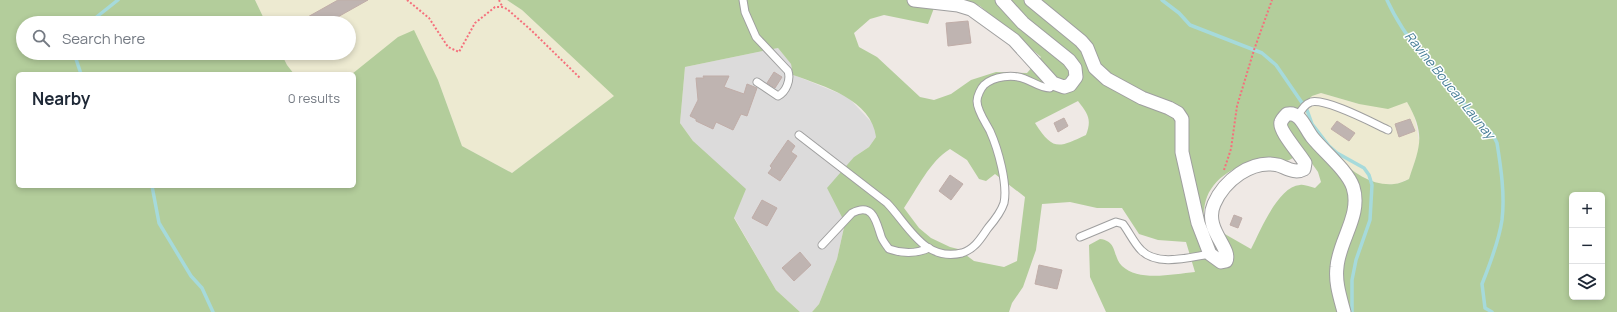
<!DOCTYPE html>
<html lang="en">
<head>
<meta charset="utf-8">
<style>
	body { margin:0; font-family:Manrope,sans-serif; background:#f2f2f3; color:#1f2937 }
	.controls { position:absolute; right:12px; bottom:12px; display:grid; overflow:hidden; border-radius:6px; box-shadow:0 2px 6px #0003 }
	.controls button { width:36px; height:36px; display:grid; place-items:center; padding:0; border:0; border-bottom:1px solid #e0e1e3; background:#fff; color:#1f2937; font:20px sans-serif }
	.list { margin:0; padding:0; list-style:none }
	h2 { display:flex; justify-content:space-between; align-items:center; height:52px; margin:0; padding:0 16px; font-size:17px }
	h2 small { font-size:13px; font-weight:400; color:#747a83 }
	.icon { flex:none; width:22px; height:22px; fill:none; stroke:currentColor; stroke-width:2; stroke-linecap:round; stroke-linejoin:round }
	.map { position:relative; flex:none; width:1617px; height:312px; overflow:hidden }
	.search { position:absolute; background:#fff; box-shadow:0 2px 6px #0003; left:16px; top:16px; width:340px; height:44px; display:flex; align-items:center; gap:10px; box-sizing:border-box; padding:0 14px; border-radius:22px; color:#747a83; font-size:15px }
	.panel { position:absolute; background:#fff; box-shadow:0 2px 6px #0003; left:16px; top:72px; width:340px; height:116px; border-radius:6px }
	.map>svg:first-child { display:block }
	.residential { fill:#dcdbdb }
	.farmland { fill:#edead1 }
	.forest { fill:#b3cd9b; fill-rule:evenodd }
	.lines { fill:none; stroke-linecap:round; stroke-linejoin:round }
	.stream { stroke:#a6dadb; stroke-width:3.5 }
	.building { fill:#bfb4b1; stroke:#c0ada8 }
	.service-casing { stroke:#9f9f9f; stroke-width:9 }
	.minor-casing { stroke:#9f9f9f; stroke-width:15 }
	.path { stroke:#f5707c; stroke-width:2; stroke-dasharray:2 2; stroke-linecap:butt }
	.service { stroke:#fff; stroke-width:7 }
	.minor { stroke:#fff; stroke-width:13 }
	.labels { text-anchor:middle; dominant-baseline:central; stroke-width:3; stroke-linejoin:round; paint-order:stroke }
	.water-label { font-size:13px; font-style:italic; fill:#457c94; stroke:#fff }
</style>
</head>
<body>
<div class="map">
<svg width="1617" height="312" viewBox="0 0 1617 312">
	<rect width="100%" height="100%" fill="#efe9e5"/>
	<polygon class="residential" points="778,48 791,64 794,75 848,97 875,126 876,137 869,147 854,157 845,223 837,259 819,304 812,312 800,312 776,290 734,217 693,141 680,123 685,67"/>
	<g class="farmland">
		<polygon points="255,0 507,0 522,10 615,96 512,173 462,146 438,80 356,71 352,74 294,74 287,65 281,53 349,53 349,23 266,23"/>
		<polygon points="1321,93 1359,104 1407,102 1414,115 1420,146 1409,179 1396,184 1380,184 1359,175 1344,164 1296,112 1312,96"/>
	</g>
	<path class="forest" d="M 0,0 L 255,0 L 266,23 L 23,23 L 23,53 L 281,53 L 287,65 L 294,74 L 18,74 L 18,186 L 354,186 L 354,74 L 352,74 L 398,37 L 414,30 L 438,80 L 462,146 L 512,173 L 614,96 L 522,10 L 507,0 L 937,0 L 928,24 L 884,15 L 870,19 L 854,33 L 859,47 L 877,57 L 920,97 L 934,100 L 951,94 L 971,80 L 996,72 L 1027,73 L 1041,57 L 980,6 L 964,0 L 1617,0 L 1617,312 L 1106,312 L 1090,277 L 1089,245 L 1100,239 C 1118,241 1112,256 1122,266 C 1139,282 1173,274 1195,272 L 1186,242 L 1158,240 L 1139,234 L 1122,208 L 1097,208 L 1070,202 L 1042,204 L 1036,250 L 1023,287 L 1012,303 L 1009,312 L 812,312 L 819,304 L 837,259 L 845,223 L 827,188 L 854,157 L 869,147 L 876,137 C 872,100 824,86 793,75 L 791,64 L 778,48 L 685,67 L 680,123 L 693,141 L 746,189 L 734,218 L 776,290 L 800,312 L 0,312 ZM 1321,93 L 1359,104 L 1388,109 L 1407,102 C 1426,135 1420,146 1409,179 C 1404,181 1399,184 1394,184 C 1354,188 1320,138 1296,112 L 1312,96 ZM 1078,101 C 1088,114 1092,119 1086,135 C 1058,148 1053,151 1035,123 ZM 1301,148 L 1318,172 L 1321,182 L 1315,188 C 1310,187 1304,184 1300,185 C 1278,186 1260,232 1251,249 L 1202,221 C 1204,214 1204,204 1207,197 C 1216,174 1243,162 1267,159 C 1287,157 1286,169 1301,148 ZM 950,149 L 967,160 L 979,179 L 986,181 L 995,174 L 1025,197 L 1017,261 L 1004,267 L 974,261 L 958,249 L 950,247 L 931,238 L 919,228 L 904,208 C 917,189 930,161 950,149 ZM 1572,195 L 1602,195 L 1602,297 L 1572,297 Z"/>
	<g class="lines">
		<g class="stream">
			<polyline points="1162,0 1179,13 1190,25 1262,53 1276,65 1307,110 1312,124 1329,146 1337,153 1364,168 1369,175 1372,185 1370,220 1356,260 1352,280 1352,312"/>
			<path d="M 1387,0 C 1409,49 1457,95 1493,135 L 1497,143 C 1501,168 1505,195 1502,220 C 1499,241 1490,264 1482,284 L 1485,308 L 1492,312"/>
			<polyline points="89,23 118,0"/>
			<polyline points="74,53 81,74"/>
			<polyline points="152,186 159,223 191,276 202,288 213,312"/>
		</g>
	</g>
	<g class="building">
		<polygon points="338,0 368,0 327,23 297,23"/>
		<polygon points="968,21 971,43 948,46 946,23"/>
		<polygon points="774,72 782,77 775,88 767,83"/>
		<polygon points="703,76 729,76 724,87 744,94 747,84 757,88 747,116 741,114 733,130 716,122 713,129 696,121 696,119 690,116 698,100 696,78 704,78"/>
		<polygon points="1064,118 1068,126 1058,132 1054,123"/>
		<polygon points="1410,119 1415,131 1399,137 1395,124"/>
		<polygon points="1337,121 1355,133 1349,141 1331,129"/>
		<polygon points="788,140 795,146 791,152 797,156 780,181 768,173 772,168 770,166"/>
		<polygon points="950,175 963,184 951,200 939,191"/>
		<polygon points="762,200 777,208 767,226 752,218"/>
		<polygon points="1234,215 1242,218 1238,228 1230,225"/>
		<polygon points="800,252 811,265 794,281 782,268"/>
		<polygon points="1039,265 1062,270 1057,289 1035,284"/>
	</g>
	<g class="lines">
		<g class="service-casing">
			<g id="service">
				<path d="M 743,0 L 745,12 L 756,37 L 788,71 C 791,80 786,92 778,96 L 757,82"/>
				<path d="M 1298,116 C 1301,110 1305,104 1311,102 C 1326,98 1373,123 1388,130"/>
				<path d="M 799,135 L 887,203 C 909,226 924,262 962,253 C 975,249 981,238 988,228 C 994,221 1001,212 1004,203 C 1008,184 998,149 990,131 C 986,123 977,111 977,101 C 977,96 981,88 984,85 C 994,76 1013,74 1025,79 C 1033,82 1041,88 1050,88 L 1053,83"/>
				<path d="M 1080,237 L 1116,222 L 1123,224 C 1129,232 1134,243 1141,250 C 1157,267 1190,257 1210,254"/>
				<path d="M 822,245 L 852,213 C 873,202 876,221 881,236 C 882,240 886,245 889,249 C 903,254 916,254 929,248"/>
			</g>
		</g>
		<g class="minor-casing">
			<g id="minor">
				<polyline points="914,0 958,5 971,9 1014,40 1053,83 1064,87 1070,85 1076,77 1075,68 1069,60 1023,23 1002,0"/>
				<path d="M 1031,0 L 1081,41 L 1087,48 L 1095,68 L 1107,79 L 1142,98 L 1169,108 L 1178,113 L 1182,119 L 1182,152 L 1198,223 L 1210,254 L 1221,262 L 1226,261 C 1232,248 1203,229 1214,204 C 1224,181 1251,159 1278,165 C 1287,168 1295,174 1304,169 L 1305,163 C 1300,154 1278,130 1281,122 C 1282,119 1285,116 1287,114 C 1300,111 1305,128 1312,137 C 1323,151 1347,170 1353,187 C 1362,215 1339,240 1337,267 C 1335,282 1340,297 1344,312"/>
			</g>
		</g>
		<g class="path">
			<polyline points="407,0 429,18 448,47 459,52 475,23 495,7 502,7 507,9 531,30 580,78"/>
			<polyline points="499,0 502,6"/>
			<polyline points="1224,170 1231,149 1237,106 1254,50 1272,0"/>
		</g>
		<use href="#service" class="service"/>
		<use href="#minor" class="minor"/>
	</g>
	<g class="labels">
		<g class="water-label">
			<text transform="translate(1450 85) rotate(51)">Ravine Boucan Launay</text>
		</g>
	</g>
</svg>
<div class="controls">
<button>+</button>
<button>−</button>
<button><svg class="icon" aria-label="layers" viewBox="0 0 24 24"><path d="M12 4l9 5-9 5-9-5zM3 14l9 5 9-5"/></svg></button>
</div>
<div class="search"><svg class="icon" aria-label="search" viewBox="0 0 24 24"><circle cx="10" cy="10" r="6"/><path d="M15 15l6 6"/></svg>Search here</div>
<section class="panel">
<h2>Nearby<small>0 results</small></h2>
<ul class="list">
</ul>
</section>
</div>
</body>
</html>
